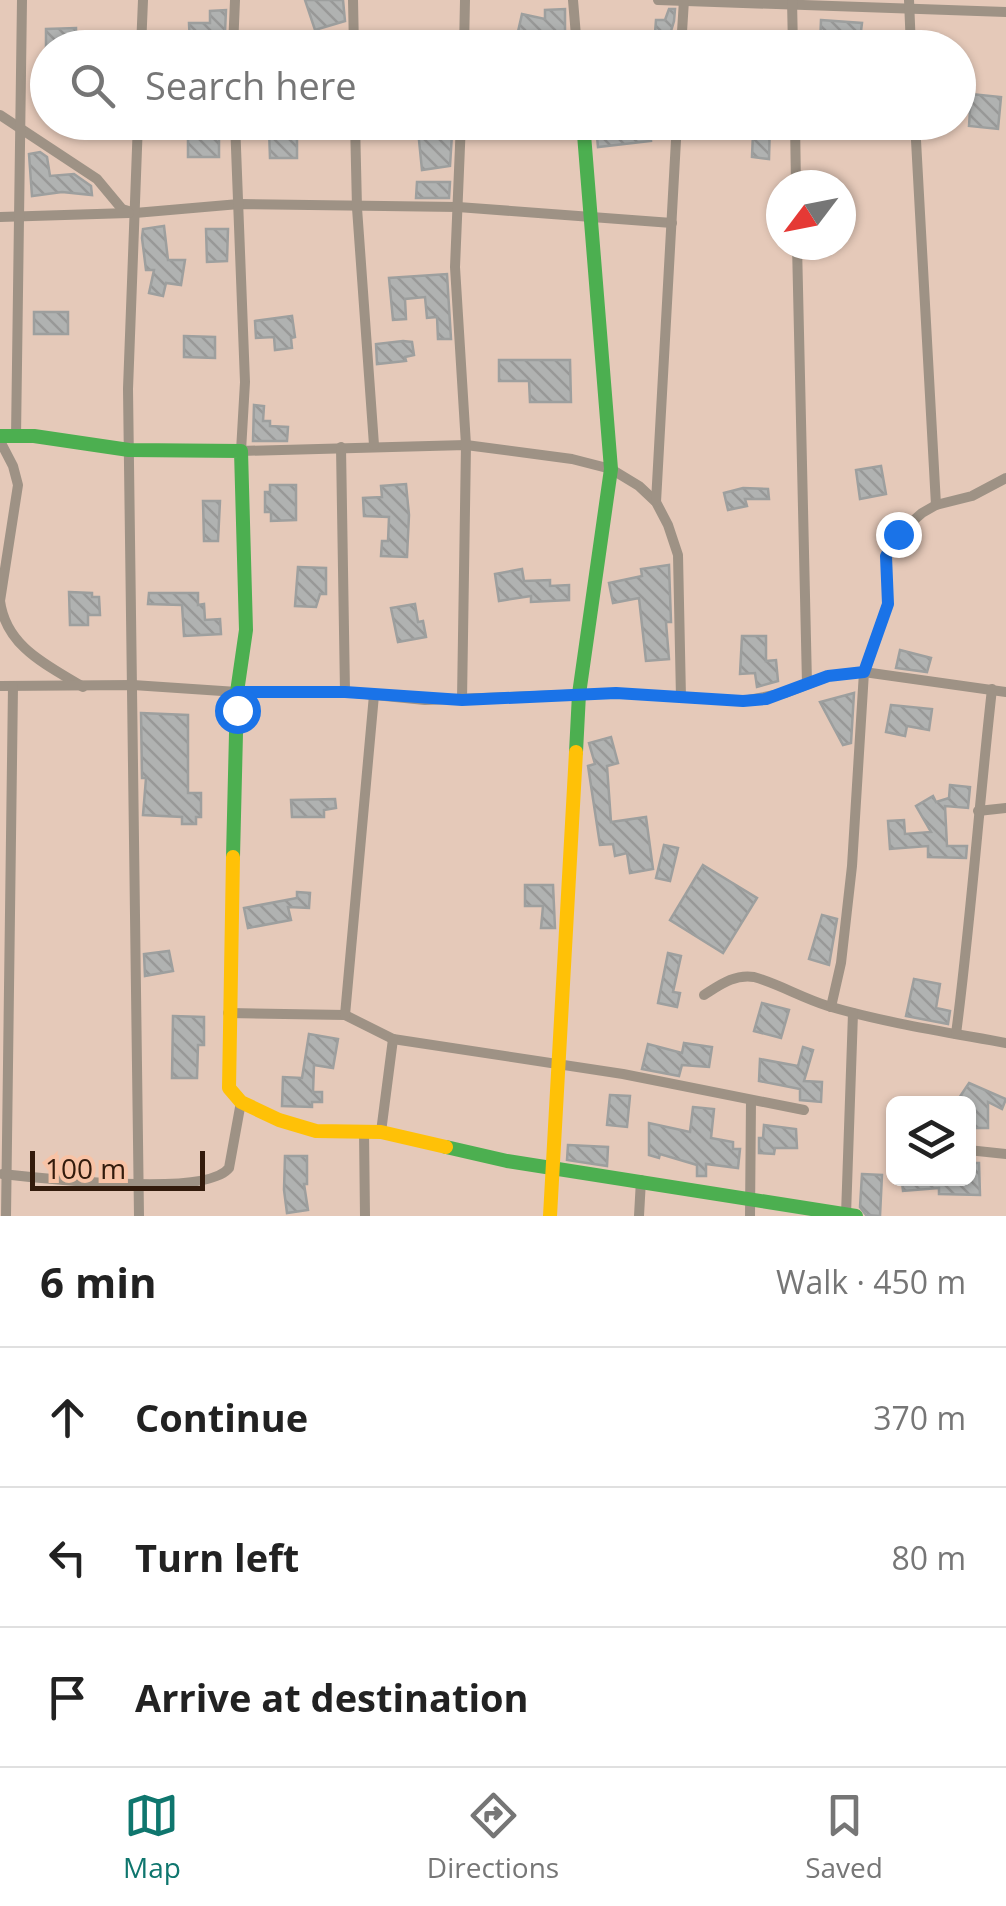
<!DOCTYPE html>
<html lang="en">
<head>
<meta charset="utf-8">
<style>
	body { margin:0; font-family:"Open Sans",sans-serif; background:#f2f2f2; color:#222 }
	.controls { position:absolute; right:30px; bottom:30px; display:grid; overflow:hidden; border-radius:15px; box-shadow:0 2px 8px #0004 }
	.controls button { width:90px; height:90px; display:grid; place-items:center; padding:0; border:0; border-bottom:2px solid #e0e0e0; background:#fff; color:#222; font:50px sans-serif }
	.compass { position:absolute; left:766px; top:170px; width:90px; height:90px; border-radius:50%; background:#fff; box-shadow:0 2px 8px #0004; rotate:238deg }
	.scale { position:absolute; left:30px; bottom:25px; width:175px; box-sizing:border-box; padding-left:10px; border:5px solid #331b0c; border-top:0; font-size:28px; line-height:35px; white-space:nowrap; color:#331b0c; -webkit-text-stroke:8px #f8c3a6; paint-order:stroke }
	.stop { position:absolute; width:30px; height:30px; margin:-22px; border:8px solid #1a73e8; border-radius:50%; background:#fff }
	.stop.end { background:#1a73e8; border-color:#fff; box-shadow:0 2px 10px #0008 }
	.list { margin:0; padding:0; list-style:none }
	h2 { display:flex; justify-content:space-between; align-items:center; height:130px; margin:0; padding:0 40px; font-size:42px }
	h2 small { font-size:32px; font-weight:400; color:#767676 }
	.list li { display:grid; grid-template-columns:65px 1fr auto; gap:30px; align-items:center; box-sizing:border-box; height:140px; padding:0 40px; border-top:2px solid #e0e0e0 }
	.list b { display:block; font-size:38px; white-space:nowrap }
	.list em { font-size:32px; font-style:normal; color:#767676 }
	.icon { flex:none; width:55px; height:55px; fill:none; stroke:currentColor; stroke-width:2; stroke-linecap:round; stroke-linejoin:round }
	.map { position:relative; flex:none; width:1006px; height:1216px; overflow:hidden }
	.search { position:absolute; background:#fff; box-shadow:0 2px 8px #0004; left:30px; right:30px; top:30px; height:110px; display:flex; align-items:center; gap:25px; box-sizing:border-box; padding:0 35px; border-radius:55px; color:#767676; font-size:38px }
	.sheet { height:550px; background:#fff }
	nav { display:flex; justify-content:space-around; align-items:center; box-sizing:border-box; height:140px; border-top:2px solid #e0e0e0; background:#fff; font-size:28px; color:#767676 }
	nav a { display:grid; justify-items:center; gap:5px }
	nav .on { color:#0f766e }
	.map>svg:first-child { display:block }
	.building { fill:url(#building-back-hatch); stroke:#9d9f9e; stroke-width:2.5 }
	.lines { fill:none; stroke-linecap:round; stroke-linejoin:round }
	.street { stroke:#9e9285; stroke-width:10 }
	.fast { stroke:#4caf50; stroke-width:14 }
	.slow { stroke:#ffc107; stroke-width:14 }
	.route { stroke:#1a73e8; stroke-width:12 }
</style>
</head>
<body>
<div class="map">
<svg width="1006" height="1216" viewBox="0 0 1006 1216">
	<defs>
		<pattern id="building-back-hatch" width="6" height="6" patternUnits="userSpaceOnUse" patternTransform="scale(2.5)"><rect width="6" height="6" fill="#b0b2b1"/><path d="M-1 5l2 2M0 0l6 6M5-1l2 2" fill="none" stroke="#989897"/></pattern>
	</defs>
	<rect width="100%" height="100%" fill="#e5c9b9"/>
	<g class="building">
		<polygon points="305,0 343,0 345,21 315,30"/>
		<polygon points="565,9 565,48 532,48 531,39 517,36 522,14 545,19 545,10"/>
		<polygon points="669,9 675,9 674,21 666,48 649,46 651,32 655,33 656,20 665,20"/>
		<polygon points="226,10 225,32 215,32 215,45 190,46 189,23 210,23 210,11"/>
		<polygon points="821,20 862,23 861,31 900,32 899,48 820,46"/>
		<polygon points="76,28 76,48 46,48 46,29"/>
		<polygon points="971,94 1001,97 998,129 969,126"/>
		<polygon points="625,122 649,122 651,141 598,147 596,126"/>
		<polygon points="738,122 770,122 769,159 752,157 753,133 738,133"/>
		<polygon points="438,128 439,135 452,134 450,166 422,170 418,130"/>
		<polygon points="269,129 297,129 297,158 270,158"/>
		<rect x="188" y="137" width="31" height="20"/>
		<polygon points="40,152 47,157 50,176 74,174 91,186 92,195 62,192 32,196 29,154"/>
		<polygon points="417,182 450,182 449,198 416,198"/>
		<polygon points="164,226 168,260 185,260 181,285 166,283 163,296 149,293 154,270 146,270 142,238 143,229"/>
		<polygon points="206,229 228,229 227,261 207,262"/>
		<polygon points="447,274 451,339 438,339 437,317 427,318 425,297 405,299 406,319 393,320 389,278"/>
		<rect x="34" y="312" width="34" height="22"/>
		<polygon points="292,316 295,337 291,338 292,348 275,350 274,337 256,338 255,321"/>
		<polygon points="184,336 215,337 215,358 184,357"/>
		<polygon points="403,341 412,342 414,355 405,357 406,361 377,364 376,344"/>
		<polygon points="499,360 570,360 571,402 530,402 529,381 499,381"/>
		<polygon points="254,405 264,406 263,421 270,421 270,426 288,427 287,441 253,441"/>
		<polygon points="881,466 886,494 860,499 856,470"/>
		<polygon points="406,484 409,515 407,557 381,556 382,541 388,541 389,517 364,516 363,498 382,497 381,486"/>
		<polygon points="270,485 296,485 296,520 271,521 271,512 265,512 265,492 270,492"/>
		<polygon points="743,488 768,489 769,499 745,499 747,506 728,510 724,493"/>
		<polygon points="203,501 220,501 218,541 204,541"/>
		<polygon points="669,565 671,622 666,622 669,659 646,661 639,598 613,603 609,583 642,576 641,569"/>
		<polygon points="298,567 326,568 326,594 320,594 316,607 295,606"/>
		<polygon points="522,569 524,581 550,580 550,586 569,585 569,600 531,602 531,596 499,601 495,574"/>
		<polygon points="69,592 92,593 92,597 99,597 100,615 88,615 88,625 70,625"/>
		<polygon points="149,593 198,593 198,605 204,604 205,620 220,619 221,634 184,636 182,605 148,604"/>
		<polygon points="415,604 418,622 423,621 426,637 398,642 391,608"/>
		<polygon points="742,636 766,636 766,661 776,660 778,681 757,687 755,673 740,674"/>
		<polygon points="900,650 931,658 927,672 896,668"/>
		<polygon points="854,693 851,743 843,745 820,702"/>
		<polygon points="891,705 932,709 929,730 907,726 905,736 886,732"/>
		<polygon points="141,713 188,715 188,793 201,793 201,817 196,817 196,824 182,824 182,817 143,815 146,778 142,778"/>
		<polygon points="611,737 618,763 607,766 611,822 646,817 653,869 630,873 627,853 615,856 613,844 600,845 588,766 595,764 589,743"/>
		<polygon points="950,785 970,787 968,808 945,806 947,846 967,846 966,858 928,857 928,846 890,849 888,821 904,820 905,834 931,832 916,806 933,796 936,802 949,798"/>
		<polygon points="335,799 336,808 324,810 324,817 292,817 291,800"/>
		<polygon points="664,845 678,848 670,881 656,878"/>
		<polygon points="703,865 757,898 723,953 670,920"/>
		<polygon points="525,885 553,885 555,928 541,928 543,906 525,906"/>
		<polygon points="297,892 310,893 309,908 288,907 291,920 248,928 244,908 297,898"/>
		<polygon points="822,915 837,919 829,965 809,959"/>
		<polygon points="169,951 173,971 145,976 144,954"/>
		<polygon points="668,953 681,956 673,992 680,993 677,1007 658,1003"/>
		<polygon points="914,979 940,984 936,1008 950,1011 948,1024 906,1016"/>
		<polygon points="762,1003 789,1010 781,1038 754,1031"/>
		<polygon points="173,1016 204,1017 204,1045 198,1045 197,1078 172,1078"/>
		<polygon points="309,1034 338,1039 333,1068 314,1065 313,1092 322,1092 322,1102 312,1102 312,1107 282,1106 283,1077 302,1078"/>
		<polygon points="684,1043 712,1047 709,1067 682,1065 679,1076 642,1069 648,1044 682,1053"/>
		<polygon points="803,1047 813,1050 804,1081 822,1082 821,1102 800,1100 800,1089 759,1081 760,1059 798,1066"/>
		<polygon points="969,1083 1006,1099 1002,1109 988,1102 988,1128 968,1128 968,1104 955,1104"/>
		<polygon points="610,1095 630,1096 627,1127 607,1125"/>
		<polygon points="693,1107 714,1109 711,1138 733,1142 733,1149 740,1149 738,1168 706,1164 706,1176 697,1176 697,1165 660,1154 659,1158 649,1155 649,1123 690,1132"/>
		<polygon points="764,1125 796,1129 797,1148 775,1148 774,1154 759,1153 759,1138 763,1138"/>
		<polygon points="568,1145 608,1147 607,1166 567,1160"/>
		<polygon points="285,1156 307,1156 307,1184 304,1184 308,1210 287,1213 284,1190"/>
		<polygon points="968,1163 979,1163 980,1195 939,1194 939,1188 903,1191 902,1182 968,1178"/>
		<polygon points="862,1174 882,1175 880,1216 866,1215 860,1207"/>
	</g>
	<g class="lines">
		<g class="street">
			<polyline points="353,0 354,48"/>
			<polyline points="573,0 577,48"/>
			<polyline points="658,0 1006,12"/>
			<polyline points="792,0 793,48"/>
			<polyline points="909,0 911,48"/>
			<polyline points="141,48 143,0"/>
			<polyline points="233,48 235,0"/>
			<polyline points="464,48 465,0"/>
			<polyline points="681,48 684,0"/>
			<polyline points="0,115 97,179 122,209 135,213 239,204 458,207 672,223"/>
			<polyline points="138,122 128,389 139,1216"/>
			<polyline points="235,122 245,382 241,451 466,445 572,459 611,469 639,486 656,502 668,525 678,555 681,698"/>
			<polyline points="355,122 357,208 374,445"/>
			<polyline points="461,122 455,267 466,445 462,700"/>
			<polyline points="795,122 796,185"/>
			<polyline points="915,122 936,505"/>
			<polyline points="0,217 129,213"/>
			<polyline points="797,245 807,684"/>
			<polyline points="16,437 22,0"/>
			<path d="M 0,441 L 13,466 L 18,485 L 0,601 C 6,647 47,665 83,687"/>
			<polyline points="341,447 345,692"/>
			<polyline points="656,502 677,122"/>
			<polyline points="0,686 133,685 237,692 345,692 425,700 616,693 743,701 785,693 829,676 864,672 1006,692"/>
			<polyline points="978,811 1006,808"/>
			<path d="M 704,995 C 720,985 734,974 754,977 C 779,984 802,998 828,1006 C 886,1023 946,1032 1006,1043"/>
			<polyline points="831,1007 841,963 852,866 864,672 888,603 886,556 898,534 922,513 936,505 972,496 1006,478"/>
			<polyline points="228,1013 345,1015 393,1039 623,1074 804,1110"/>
			<polyline points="345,1015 374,695"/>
			<path d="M 956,1034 C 971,919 979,804 992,689"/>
			<polyline points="364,1132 365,1216"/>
			<polyline points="381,1132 393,1039"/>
			<polyline points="968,1150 1006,1154"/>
			<path d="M 2,1174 C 41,1178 206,1198 229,1168 L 241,1102"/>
			<polyline points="846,1215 853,1013"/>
			<polyline points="6,1216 13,686"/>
			<polyline points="639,1216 641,1180"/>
			<polyline points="750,1216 751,1100"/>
		</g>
		<g class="fast">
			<polyline points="0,436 34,436 129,450 241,451 246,630 237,692 233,857"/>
			<polyline points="576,752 579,694 611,469 583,122"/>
			<polyline points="446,1147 507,1161 856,1216"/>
		</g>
		<g class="slow">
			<polyline points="233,857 229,1088 241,1102 279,1120 316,1131 381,1132 446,1147"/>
			<polyline points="550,1216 576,752"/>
		</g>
	</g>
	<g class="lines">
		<polyline class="route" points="237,710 237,692 345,692 462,700 616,693 743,701 766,699 828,676 864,672 888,604 886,556 898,534"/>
	</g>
</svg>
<div class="controls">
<button><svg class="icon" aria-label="layers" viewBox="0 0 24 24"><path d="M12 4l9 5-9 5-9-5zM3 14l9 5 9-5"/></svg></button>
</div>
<svg class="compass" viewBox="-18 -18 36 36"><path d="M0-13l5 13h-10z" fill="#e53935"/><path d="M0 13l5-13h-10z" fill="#767676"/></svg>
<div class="scale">100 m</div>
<div class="stop" style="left:237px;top:710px"></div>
<div class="stop end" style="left:898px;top:534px"></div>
<div class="search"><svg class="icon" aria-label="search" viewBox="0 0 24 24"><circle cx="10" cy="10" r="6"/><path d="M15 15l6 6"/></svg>Search here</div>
</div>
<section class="sheet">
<h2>6 min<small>Walk · 450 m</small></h2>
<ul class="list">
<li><svg class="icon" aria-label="ahead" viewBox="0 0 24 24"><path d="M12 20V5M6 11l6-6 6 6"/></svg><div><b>Continue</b></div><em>370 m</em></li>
<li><svg class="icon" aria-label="left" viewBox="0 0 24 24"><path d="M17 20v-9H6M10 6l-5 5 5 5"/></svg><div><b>Turn left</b></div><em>80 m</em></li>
<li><svg class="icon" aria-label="arrive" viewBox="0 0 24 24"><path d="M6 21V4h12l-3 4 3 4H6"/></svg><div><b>Arrive at destination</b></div></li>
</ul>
</section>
<nav>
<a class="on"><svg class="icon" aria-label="map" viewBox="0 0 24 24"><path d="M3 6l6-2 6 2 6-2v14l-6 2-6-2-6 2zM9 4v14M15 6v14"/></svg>Map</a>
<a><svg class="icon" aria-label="directions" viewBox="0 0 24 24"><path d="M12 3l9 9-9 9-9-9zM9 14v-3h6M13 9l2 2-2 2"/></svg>Directions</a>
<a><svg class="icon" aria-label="saved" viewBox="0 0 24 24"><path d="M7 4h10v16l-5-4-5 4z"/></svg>Saved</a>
</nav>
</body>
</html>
